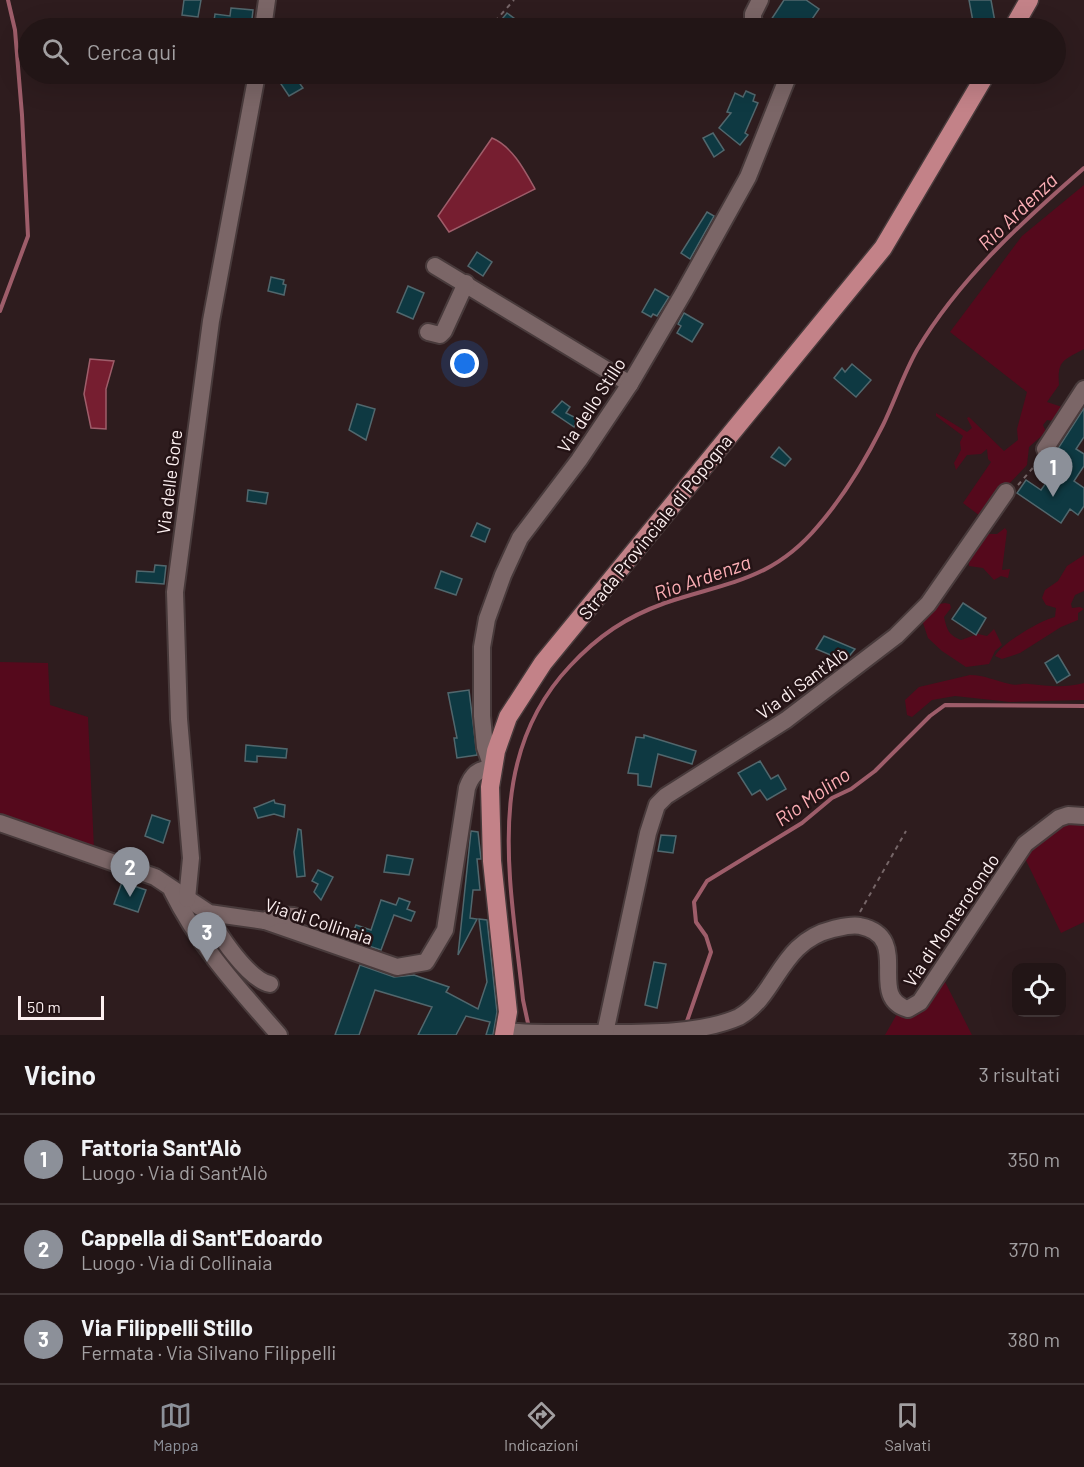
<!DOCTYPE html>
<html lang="it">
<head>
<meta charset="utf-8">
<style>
	body { margin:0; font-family:Barlow,sans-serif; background:#2e2223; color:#f1f3f6 }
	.controls { position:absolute; right:18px; bottom:18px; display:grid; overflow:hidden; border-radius:12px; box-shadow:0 6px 24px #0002 }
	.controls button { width:54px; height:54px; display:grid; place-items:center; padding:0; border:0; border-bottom:2px solid #3f3435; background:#221516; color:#f1f3f6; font:30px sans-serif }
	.scale { position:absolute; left:18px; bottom:15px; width:86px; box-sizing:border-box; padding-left:6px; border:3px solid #fceff0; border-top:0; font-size:16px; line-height:21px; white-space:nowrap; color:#fceff0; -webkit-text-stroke:4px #241315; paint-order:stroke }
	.you { position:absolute; left:465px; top:364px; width:21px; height:21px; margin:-15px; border:4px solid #fff; border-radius:50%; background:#1a73e8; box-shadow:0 0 0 9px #1a73e833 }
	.badge { display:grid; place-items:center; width:39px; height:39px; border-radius:50%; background:#8c9099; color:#fff; font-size:20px; font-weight:700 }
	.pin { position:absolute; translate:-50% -50px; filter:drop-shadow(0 2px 3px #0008) }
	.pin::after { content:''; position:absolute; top:32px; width:21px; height:18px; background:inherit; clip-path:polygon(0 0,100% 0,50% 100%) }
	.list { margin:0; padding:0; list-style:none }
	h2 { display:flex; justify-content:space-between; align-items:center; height:78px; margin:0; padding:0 24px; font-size:26px }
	h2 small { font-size:20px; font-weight:400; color:#a29fa1 }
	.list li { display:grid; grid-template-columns:39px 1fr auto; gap:18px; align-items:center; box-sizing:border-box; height:90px; padding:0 24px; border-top:2px solid #3f3435 }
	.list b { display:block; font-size:22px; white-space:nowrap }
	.list p { margin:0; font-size:20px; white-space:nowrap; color:#a29fa1 }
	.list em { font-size:20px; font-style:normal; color:#a29fa1 }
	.icon { flex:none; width:33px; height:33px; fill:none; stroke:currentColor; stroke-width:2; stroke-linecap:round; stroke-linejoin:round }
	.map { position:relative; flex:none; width:1084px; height:1035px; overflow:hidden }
	.search { position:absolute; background:#221516; box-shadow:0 6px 24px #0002; left:18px; right:18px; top:18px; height:66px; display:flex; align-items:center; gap:15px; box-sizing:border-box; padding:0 21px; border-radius:33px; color:#a29fa1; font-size:22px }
	.sheet { height:348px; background:#221516 }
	nav { display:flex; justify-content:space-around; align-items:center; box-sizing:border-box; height:84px; border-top:2px solid #3f3435; background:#221516; font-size:16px; color:#a29fa1 }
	nav a { display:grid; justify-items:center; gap:3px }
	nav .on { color:#8c9099 }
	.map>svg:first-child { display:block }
	.green { fill:#55091c }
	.water { fill:#761e30; stroke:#9e5d6a; stroke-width:1.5 }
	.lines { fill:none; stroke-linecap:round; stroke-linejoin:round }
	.stream { stroke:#9e5d6a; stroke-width:4 }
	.building { fill:#0e3942; stroke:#51676d; stroke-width:1.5 }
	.minor-casing { stroke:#483a3b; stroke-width:20 }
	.major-casing { stroke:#483a3b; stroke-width:21 }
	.path { stroke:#766668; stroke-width:2; stroke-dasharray:4.5 4.5; stroke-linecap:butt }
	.minor { stroke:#7b6667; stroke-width:16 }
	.major { stroke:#c38288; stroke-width:18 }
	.labels { text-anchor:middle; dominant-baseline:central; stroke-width:5; stroke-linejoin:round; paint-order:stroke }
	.street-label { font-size:18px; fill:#fceff0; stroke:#241315 }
	.water-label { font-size:20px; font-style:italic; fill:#fcaeb5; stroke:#241315 }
</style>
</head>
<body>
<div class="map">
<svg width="1084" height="1035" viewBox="0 0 1084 1035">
	<rect width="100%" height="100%" fill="#2e1c1e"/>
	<g class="green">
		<path d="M 1084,185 L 1084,349 C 1064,360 1057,360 1059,385 L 1047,402 L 1062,407 L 1054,421 L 1047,420 L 1043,425 L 1046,432 L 1029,447 L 1027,465 L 1006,487 L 984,519 L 963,503 L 991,462 L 988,459 L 987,449 L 981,454 L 967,455 L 956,470 L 954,463 L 961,450 L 960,442 L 963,436 L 936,416 L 936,413 L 967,432 L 972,428 L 967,418 L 969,417 L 1004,451 L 1018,440 L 1017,429 L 1027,392 L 950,332 L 1022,236 Z"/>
		<polygon points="1005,528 1007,531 1002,570 1010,569 1008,578 1001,576 994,580 983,568 969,566 968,557 984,534 997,534"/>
		<path d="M 1084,555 L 1084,591 L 1075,595 L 1071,604 L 1072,608 L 1080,607 L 1084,609 L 1078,613 L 1078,620 L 1061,627 L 1020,653 L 1002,659 L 995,656 C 1002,643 1041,620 1055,617 L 1056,608 L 1046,605 L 1042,598 L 1045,590 L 1058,581 L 1067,566 Z"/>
		<path d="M 945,603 L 950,604 L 951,608 L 944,617 C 947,629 948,635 961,640 L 978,634 L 987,636 L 994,629 L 1002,645 L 995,651 L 989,664 L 966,667 L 942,651 L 928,638 L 922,620 L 934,605 Z"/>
		<polygon points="0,662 48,663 50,705 88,717 94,849 0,819"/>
		<path d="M 970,675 C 985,675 995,681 1010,684 C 1016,686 1022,683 1029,684 C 1049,686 1064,688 1084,683 L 1084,700 L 1010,702 L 955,696 L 932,700 L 912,717 L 907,715 L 905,700 L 919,687 Z"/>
		<polygon points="1084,816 1084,922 1061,933 1021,850 1050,823"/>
		<polygon points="940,972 972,1035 885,1035 901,1007 908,1009"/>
	</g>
	<g class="water">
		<path d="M 492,138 C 512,146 525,171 535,189 L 449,232 L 438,216 Z"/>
		<polygon points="90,359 114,361 106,389 106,429 91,428 84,394"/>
	</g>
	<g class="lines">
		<g class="stream">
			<polyline points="0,311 28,236 22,115 15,30 8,0"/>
			<polyline points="686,1024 711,952 706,936 696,922 694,902 707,881 802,823 832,798 851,789 875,771 930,716 945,705 1084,706"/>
			<path d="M 529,1028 L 523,1000 C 511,884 482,759 570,666 C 598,636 626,617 665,603 C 727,582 772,581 818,526 C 845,495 865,461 883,425 C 895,400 904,373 917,350 C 959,279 1023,221 1084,168"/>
		</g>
	</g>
	<g class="building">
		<polygon points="184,0 201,0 198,17 182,15"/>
		<polygon points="784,0 806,0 819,9 806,28 773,28 769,23"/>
		<polygon points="969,0 991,0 995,22 974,27"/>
		<polygon points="231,8 253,10 251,28 213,28 215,14 230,16"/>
		<polygon points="507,13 518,21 511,28 502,28 498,24"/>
		<polygon points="284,74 293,74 303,88 289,96 277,78"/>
		<polygon points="746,91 755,95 753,101 758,103 745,133 748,135 740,145 719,128 731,113 727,112 735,93 743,97"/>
		<polygon points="713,133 724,150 714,157 703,138"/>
		<polygon points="707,212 714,216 690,259 681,253"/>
		<polygon points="477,252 492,262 483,276 468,266"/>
		<polygon points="271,277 284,280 283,284 286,285 284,295 268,291"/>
		<polygon points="408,286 424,293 413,319 397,312"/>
		<polygon points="655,289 669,297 657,316 653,314 651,317 642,312"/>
		<polygon points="684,313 703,324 692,342 677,333 681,326 678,324"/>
		<polygon points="852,364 871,380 856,397 834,378 842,368 845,372"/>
		<polygon points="562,401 570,407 566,413 578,419 574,427 552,412"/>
		<polygon points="357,404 375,409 366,440 349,430"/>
		<polygon points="1084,408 1084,437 1076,449 1084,454 1084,466 1074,481 1084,488 1084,506 1078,515 1070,509 1061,523 1017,493 1026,480 1041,490 1051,476 1057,480 1071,460 1057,450"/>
		<polygon points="779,447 791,459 785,466 771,457"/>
		<polygon points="248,490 268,493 266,504 247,501"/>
		<polygon points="477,523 490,529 485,542 471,536"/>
		<polygon points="155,565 166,566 164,584 136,582 137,571 154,572"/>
		<polygon points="441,571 462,579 456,595 435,588"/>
		<polygon points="963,603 986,618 976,635 952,619"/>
		<polygon points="824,636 855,649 845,661 816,649"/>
		<polygon points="1058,655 1070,675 1057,683 1045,663"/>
		<polygon points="469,690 477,755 457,758 454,738 457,738 448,693"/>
		<polygon points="644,735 696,751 692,764 658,754 651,787 638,785 638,774 628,773 636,737 644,738"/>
		<polygon points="246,745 287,749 286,758 257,756 257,762 245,761"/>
		<polygon points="760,761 771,779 778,775 786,789 767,800 760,790 752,795 738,773"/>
		<polygon points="274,800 275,803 285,805 284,817 274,814 258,818 254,808"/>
		<polygon points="152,815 170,821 163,843 145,836"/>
		<polygon points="298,829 301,830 305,876 297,877 294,852"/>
		<polygon points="471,831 478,832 481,859 477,859 480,890 473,890 470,918 477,919 458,955"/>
		<polygon points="661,835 676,836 673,853 658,851"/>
		<polygon points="387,855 413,859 409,875 384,872"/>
		<polygon points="318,870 333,877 321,900 314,892 318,884 312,881"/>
		<polygon points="122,882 146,890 138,912 114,904"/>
		<polygon points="399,898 410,902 407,909 415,912 411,921 394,915 381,950 350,940 356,925 371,930 381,900 396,905"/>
		<polygon points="479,919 487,920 497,1012 493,1035 486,1035 490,1022 466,1016 456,1035 418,1035 432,1007 375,990 359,1035 335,1035 360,965 394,977 414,975 449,987 446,992 478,1009 487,982"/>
		<polygon points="654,962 666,964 657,1008 645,1005"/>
	</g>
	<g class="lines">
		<g class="minor-casing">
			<g id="minor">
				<polyline points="263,28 267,0"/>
				<polyline points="760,28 753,22 753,14 760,0"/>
				<polyline points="435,266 630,384"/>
				<polyline points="428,332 440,335 444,331 466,283"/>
				<polyline points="1045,449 1084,389"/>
				<path d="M 0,823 L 155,877 L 209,913 L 265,921 L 397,967 L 426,962 L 445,930 L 467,788 C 472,774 477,770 492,767 L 485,747 L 482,716 L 482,647 L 487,619 L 503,575 L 520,538 L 579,460 L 630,384 L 684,292 L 748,177 L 789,74"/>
				<path d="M 172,891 C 199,946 239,989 279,1035"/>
				<polyline points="187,899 191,858 179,719 175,592 211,321 257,74"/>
				<path d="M 209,913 C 216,933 249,980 270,984"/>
				<polyline points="265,921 276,915 294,916"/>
				<path d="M 505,1031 C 534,1034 563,1033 592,1033 C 637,1033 699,1035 739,1017 C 778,995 779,942 833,929 C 842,927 852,924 860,926 C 914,937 865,997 908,1009 L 920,1002 L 1025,844 L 1059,818 L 1068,815 L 1084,816"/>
				<polyline points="605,1033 648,833 657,805 666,796 786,720 896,636 928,604 1006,492"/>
			</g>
		</g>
		<g class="major-casing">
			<g id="major">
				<polyline points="1013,28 1029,0"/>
				<polyline points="504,1035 508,1012 492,861 490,787 496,751 508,717 543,663 883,248 986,74"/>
			</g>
		</g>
		<g class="path">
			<polyline points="489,28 514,0"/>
			<polyline points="1018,485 1038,462"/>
			<polyline points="860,912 906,831"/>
		</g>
		<use href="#minor" class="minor"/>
		<use href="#major" class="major"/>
	</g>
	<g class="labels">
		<g class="street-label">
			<text transform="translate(591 405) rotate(-57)">Via dello Stillo</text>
			<text transform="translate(169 482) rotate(-83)">Via delle Gore</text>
			<text transform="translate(655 527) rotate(-51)">Strada Provinciale di Popogna</text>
			<text transform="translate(802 683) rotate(-36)">Via di Sant'Alò</text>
			<text transform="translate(951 920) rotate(-56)">Via di Monterotondo</text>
			<text transform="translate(319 921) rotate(18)">Via di Collinaia</text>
		</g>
		<g class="water-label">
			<text transform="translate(1017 211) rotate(-44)">Rio Ardenza</text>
			<text transform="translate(702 577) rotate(-19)">Rio Ardenza</text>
			<text transform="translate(812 796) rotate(-35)">Rio Molino</text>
		</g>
	</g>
</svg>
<div class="controls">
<button><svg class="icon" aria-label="locate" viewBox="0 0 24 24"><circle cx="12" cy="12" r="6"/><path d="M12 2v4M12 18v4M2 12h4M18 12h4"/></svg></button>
</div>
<div class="scale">50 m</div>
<div class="you"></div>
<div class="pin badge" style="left:1053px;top:497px">1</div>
<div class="pin badge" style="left:130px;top:897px">2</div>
<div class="pin badge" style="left:207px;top:962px">3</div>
<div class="search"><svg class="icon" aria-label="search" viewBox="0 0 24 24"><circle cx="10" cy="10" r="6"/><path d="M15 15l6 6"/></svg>Cerca qui</div>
</div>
<section class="sheet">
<h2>Vicino<small>3 risultati</small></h2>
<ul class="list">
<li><span class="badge">1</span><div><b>Fattoria Sant'Alò</b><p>Luogo · Via di Sant'Alò</p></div><em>350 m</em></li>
<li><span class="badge">2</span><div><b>Cappella di Sant'Edoardo</b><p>Luogo · Via di Collinaia</p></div><em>370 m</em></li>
<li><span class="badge">3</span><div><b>Via Filippelli Stillo</b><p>Fermata · Via Silvano Filippelli</p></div><em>380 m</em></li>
</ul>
</section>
<nav>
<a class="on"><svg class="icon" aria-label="map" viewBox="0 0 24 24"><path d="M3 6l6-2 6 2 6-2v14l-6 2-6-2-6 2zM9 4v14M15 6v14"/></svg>Mappa</a>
<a><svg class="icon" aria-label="directions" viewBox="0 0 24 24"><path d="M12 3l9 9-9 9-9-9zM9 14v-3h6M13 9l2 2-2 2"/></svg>Indicazioni</a>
<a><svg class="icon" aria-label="saved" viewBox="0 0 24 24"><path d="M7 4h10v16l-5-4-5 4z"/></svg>Salvati</a>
</nav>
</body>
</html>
